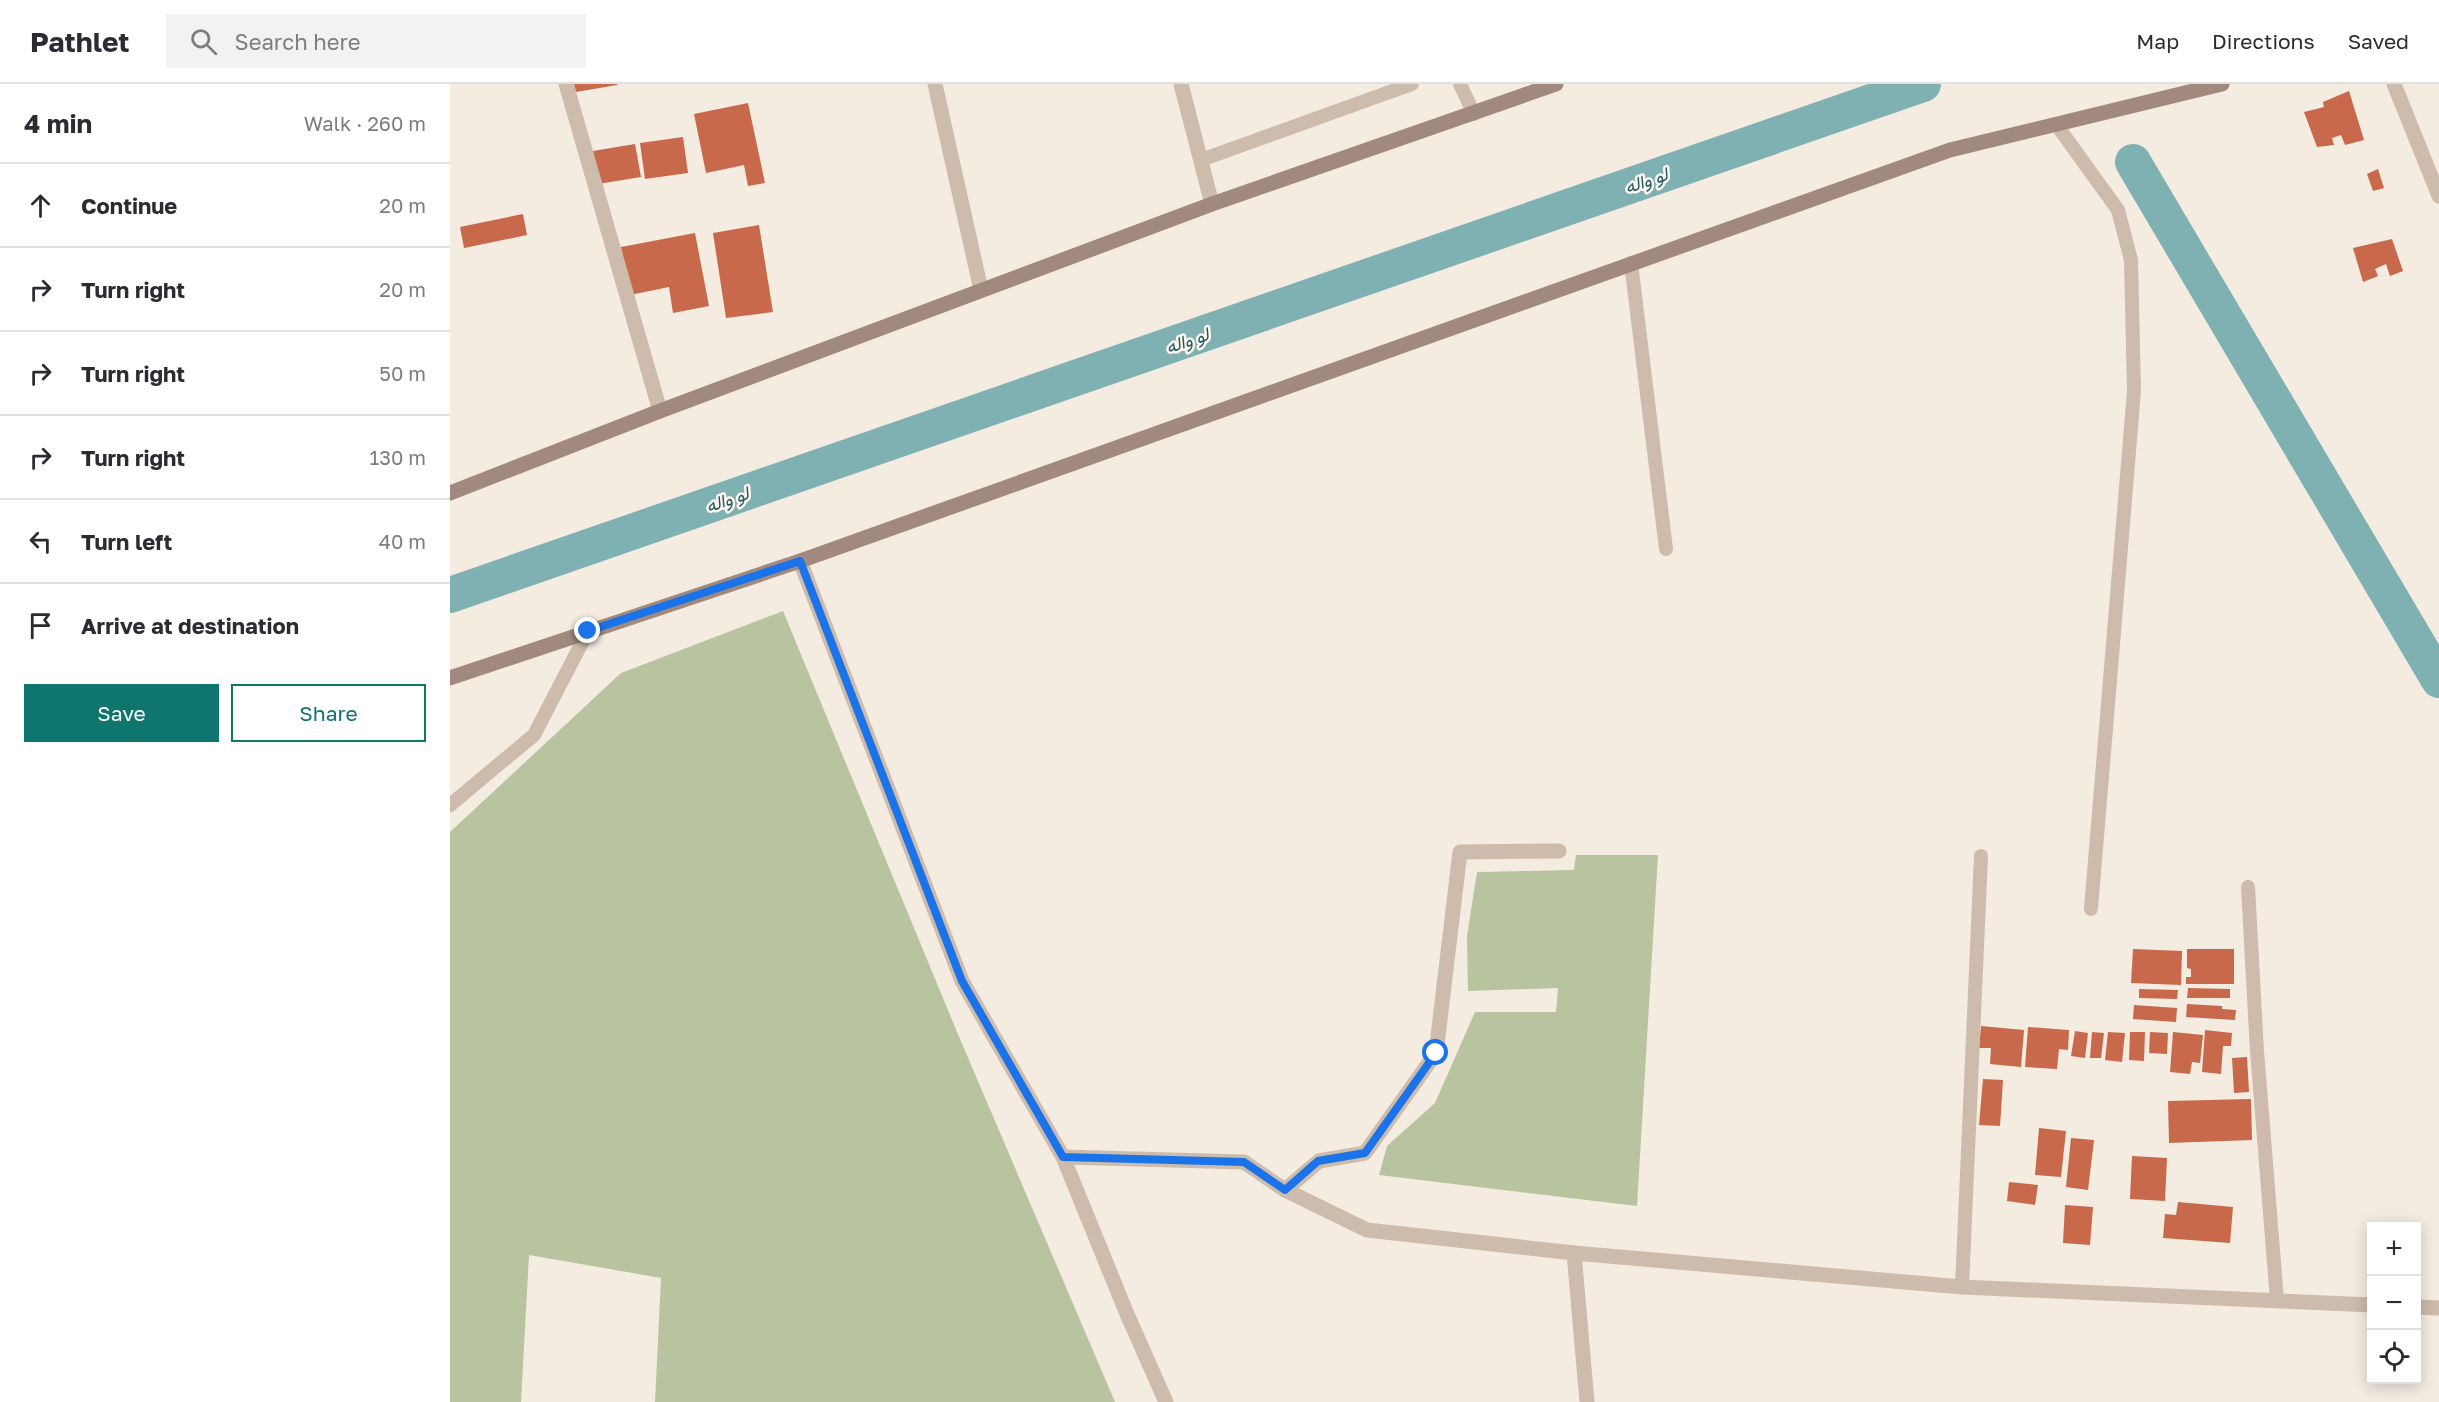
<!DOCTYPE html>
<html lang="en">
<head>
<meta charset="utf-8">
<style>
	body { margin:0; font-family:"Golos Text",Vazirmatn,sans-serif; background:#f2f2f3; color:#2b2b33 }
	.controls { position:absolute; right:18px; bottom:18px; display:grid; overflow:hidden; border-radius:0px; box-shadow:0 3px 15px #0003 }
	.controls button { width:54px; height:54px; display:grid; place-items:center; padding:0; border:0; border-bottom:2px solid #e1e1e2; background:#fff; color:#2b2b33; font:30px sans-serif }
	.stop { position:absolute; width:18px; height:18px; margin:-14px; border:4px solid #1a73e8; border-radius:50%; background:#fff }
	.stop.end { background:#1a73e8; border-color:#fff; box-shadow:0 2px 6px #0008 }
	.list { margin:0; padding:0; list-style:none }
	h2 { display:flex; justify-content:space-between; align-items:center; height:78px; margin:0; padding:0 24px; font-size:26px }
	h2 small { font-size:20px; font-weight:400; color:#7c7c81 }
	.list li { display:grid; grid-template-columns:39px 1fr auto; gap:18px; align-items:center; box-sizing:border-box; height:84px; padding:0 24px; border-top:2px solid #e1e1e2 }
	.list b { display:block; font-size:22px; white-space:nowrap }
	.list em { font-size:20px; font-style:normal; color:#7c7c81 }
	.actions { display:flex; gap:12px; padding:18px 24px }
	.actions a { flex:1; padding:14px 0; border:2px solid #0f766e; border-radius:0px; text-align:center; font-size:21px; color:#0f766e }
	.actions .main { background:#0f766e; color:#fff }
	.icon { flex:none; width:33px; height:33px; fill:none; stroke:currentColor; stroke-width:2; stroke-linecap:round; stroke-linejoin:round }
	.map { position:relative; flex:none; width:1989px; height:1318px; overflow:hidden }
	header { display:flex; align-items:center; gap:36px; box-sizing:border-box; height:84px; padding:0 30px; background:#fff; border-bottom:2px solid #e1e1e2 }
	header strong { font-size:28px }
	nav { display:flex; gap:33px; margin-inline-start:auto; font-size:21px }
	.search { width:420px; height:54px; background:#f2f2f3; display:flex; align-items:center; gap:15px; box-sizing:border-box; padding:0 21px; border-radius:0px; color:#7c7c81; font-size:22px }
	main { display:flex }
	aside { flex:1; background:#fff }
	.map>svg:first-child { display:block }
	.green { fill:#b8c4a0 }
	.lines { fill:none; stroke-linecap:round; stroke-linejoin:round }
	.canal { stroke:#7fb0b2; stroke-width:36 }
	.building { fill:#c8694b }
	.lane { stroke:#cdbbac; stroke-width:14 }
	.street { stroke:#cdbbac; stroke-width:15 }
	.secondary { stroke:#a18a7d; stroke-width:15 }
	.route { stroke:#1a73e8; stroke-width:8 }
	.labels { text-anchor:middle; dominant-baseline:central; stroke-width:5; stroke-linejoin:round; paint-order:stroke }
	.water-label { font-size:18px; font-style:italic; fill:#1f5a5e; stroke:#fbf5ee }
</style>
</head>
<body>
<header>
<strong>Pathlet</strong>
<div class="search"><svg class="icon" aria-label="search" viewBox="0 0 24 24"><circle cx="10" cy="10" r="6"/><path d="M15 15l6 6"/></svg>Search here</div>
<nav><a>Map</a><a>Directions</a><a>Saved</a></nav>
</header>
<main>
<aside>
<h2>4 min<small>Walk · 260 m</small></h2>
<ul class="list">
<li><svg class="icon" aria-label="ahead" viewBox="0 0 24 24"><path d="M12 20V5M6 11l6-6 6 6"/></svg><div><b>Continue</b></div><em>20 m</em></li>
<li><svg class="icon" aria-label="right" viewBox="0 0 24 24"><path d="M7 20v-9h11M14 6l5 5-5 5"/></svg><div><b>Turn right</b></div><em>20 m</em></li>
<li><svg class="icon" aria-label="right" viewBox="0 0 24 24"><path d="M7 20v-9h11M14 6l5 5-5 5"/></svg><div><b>Turn right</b></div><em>50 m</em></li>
<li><svg class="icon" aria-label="right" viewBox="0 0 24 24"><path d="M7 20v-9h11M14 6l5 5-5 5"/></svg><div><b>Turn right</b></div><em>130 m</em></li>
<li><svg class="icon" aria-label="left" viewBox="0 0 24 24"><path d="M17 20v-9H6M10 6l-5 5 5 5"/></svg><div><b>Turn left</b></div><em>40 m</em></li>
<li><svg class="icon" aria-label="arrive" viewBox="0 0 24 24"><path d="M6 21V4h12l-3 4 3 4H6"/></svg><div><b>Arrive at destination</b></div></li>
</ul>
<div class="actions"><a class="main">Save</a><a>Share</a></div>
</aside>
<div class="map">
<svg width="1989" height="1318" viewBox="0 0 1989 1318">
	<rect width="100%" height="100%" fill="#f4ebe1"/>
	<g class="green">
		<polygon points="333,527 507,948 665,1318 205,1318 211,1194 79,1171 71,1318 0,1318 0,748 171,589"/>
		<polygon points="1126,771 1208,771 1187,1122 929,1091 937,1062 985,1019 1025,928 1106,928 1108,904 1018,907 1017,852 1027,788 1124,786"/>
	</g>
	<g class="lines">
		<g class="canal">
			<polyline points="1683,78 1989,596"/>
			<polyline points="0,511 1473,0"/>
		</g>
	</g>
	<g class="building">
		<polygon points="124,0 167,0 167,1 126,8"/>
		<polygon points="1899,7 1914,56 1895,61 1891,51 1882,54 1884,61 1867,63 1854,28 1874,23 1873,18"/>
		<polygon points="298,19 315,99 298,102 294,81 256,89 244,30"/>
		<polygon points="233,53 238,89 195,95 190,59"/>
		<polygon points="185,60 191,93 148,100 143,67"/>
		<polygon points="1928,85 1934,104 1923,107 1917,90"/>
		<polygon points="73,130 77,151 14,164 10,143"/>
		<polygon points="309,141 323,228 276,234 263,149"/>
		<polygon points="245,149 259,222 223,229 219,203 180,211 171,163"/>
		<polygon points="1942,155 1953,187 1940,192 1936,180 1925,185 1928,192 1913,198 1903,164"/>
		<polygon points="1683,865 1732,867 1731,901 1681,899"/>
		<polygon points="1737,865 1784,865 1784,900 1736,900 1736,893 1741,893 1741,885 1737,884"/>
		<polygon points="1738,904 1780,905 1780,914 1737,914"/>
		<polygon points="1689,905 1728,906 1727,915 1689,914"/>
		<polygon points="1737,920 1772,922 1772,925 1786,926 1785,936 1736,933"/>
		<polygon points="1684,921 1727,924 1726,938 1683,935"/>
		<polygon points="1531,942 1574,946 1571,983 1540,980 1541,964 1529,964"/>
		<polygon points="1578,943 1619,946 1618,966 1609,965 1607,985 1575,983"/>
		<polygon points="1755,946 1782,949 1781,962 1773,962 1771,990 1752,988"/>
		<polygon points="1625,947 1638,949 1635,974 1621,972"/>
		<polygon points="1642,948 1654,949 1651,974 1640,974"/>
		<polygon points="1658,948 1675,949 1672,978 1655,976"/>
		<polygon points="1680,948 1695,948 1694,977 1679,976"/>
		<polygon points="1700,948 1718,949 1717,970 1699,969"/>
		<polygon points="1723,948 1753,951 1750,979 1742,978 1740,990 1720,988"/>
		<polygon points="1797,973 1799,1008 1784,1009 1782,974"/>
		<polygon points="1533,995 1553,996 1550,1042 1529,1041"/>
		<polygon points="1801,1015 1802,1056 1719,1059 1718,1017"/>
		<polygon points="1589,1044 1616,1047 1611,1093 1585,1091"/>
		<polygon points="1621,1054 1644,1056 1638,1106 1616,1103"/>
		<polygon points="1682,1072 1717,1074 1715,1117 1680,1115"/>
		<polygon points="1559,1098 1588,1101 1585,1121 1557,1117"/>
		<polygon points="1728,1118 1783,1123 1780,1159 1713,1154 1715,1130 1726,1131"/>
		<polygon points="1615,1121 1643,1123 1640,1161 1613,1159"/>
	</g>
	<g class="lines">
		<g class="lane">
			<polyline points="1010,0 1024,30"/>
			<polyline points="1606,40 1668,126 1681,176 1684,307 1641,825"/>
			<polyline points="751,76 962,0"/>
			<polyline points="1181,179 1216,465"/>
			<polyline points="0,721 84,651 138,547"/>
			<polyline points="1798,803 1807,967 1827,1216"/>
			<polyline points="1512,1203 1531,772"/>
		</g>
		<g class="street">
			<polyline points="116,0 210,327"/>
			<polyline points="485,0 531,206"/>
			<polyline points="731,0 762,120"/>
			<polyline points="1944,0 1989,112"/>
			<polyline points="350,477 512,897 613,1073 677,1230 716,1318"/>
			<polyline points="613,1073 794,1078 835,1106 917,1146 1124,1169 1512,1203 1922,1221"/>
			<polyline points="835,1106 869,1077 915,1069 986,969 1010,768 1109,767"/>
			<polyline points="1124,1169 1137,1318"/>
			<polyline points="1966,1223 1989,1224"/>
		</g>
		<g class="secondary">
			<polyline points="0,409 210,327 762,120 1106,0"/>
			<polyline points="0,594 350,477 1500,66 1772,0"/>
		</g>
	</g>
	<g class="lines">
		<polyline class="route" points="138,547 350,477 512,897 613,1073 794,1078 835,1106 868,1077 915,1069 986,969"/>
	</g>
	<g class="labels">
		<g class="water-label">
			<text transform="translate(1196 96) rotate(-19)">لو واله</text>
			<text transform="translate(737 256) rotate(-19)">لو واله</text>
			<text transform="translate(277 415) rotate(-19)">لو واله</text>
		</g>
	</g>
</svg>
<div class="controls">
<button>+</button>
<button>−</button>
<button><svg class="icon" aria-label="locate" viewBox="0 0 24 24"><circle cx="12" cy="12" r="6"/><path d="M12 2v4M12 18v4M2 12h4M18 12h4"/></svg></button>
</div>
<div class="stop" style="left:986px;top:969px"></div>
<div class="stop end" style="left:138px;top:547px"></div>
</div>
</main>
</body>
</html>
